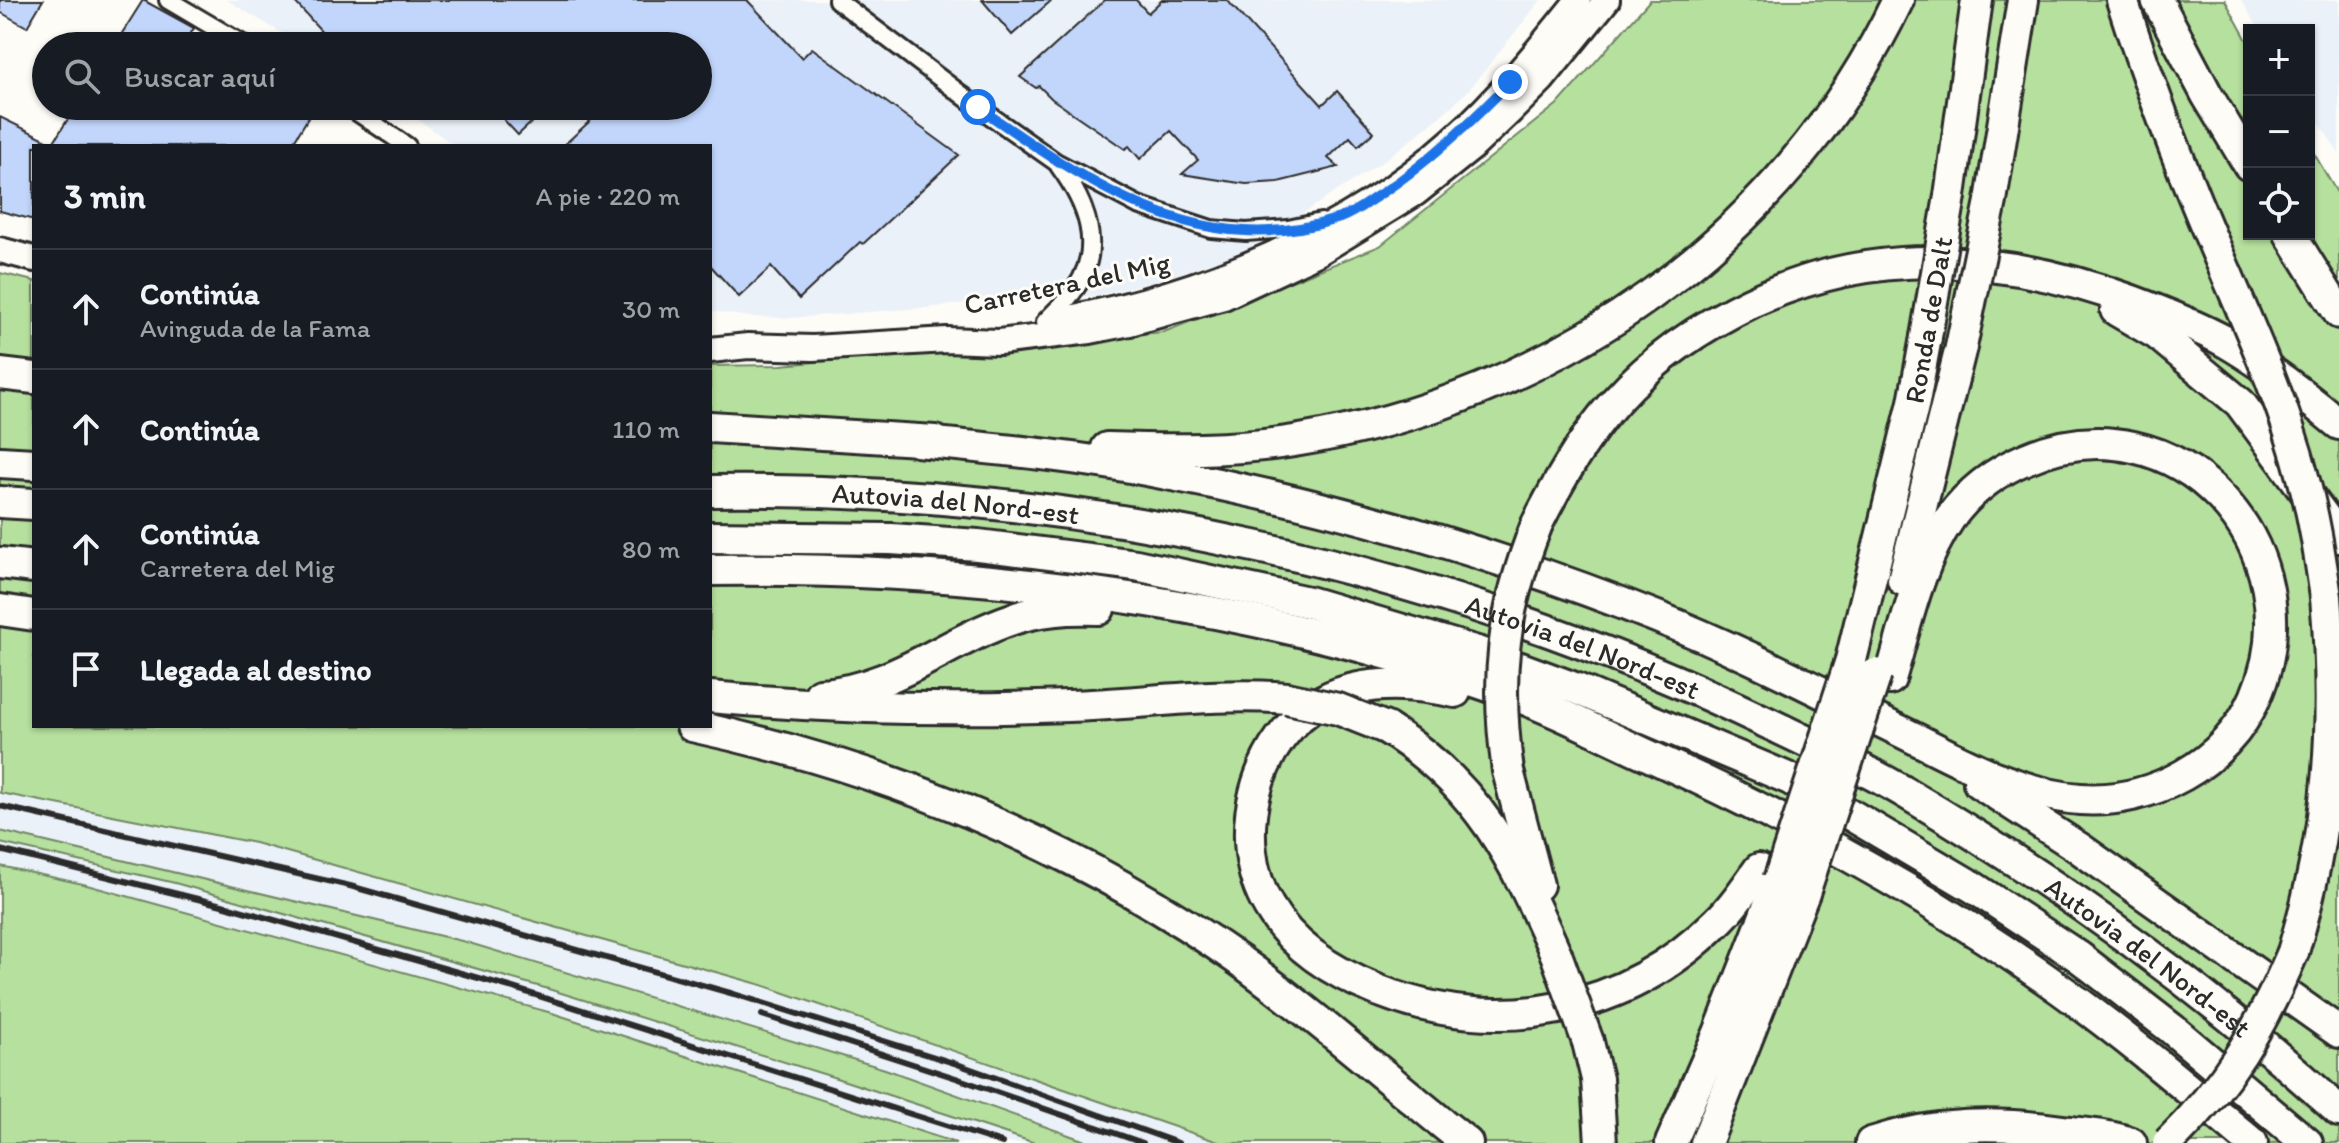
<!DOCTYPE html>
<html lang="es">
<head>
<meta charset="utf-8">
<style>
	body { margin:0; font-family:Itim,sans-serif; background:#242831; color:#f1f3f6 }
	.controls { position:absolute; right:24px; top:24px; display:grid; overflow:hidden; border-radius:0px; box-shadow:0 2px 6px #0004 }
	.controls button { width:72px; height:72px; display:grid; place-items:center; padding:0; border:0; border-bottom:2px solid #363941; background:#171b24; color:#f1f3f6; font:40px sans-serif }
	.stop { position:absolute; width:24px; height:24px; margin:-18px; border:6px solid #1a73e8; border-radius:50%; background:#fff }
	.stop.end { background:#1a73e8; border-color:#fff; box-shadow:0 2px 8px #0008 }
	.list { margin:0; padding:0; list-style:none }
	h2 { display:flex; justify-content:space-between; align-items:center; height:104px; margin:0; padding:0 32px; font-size:34px }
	h2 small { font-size:26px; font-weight:400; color:#9ea1a6 }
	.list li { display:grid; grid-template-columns:52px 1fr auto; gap:24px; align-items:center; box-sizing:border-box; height:120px; padding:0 32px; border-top:2px solid #363941 }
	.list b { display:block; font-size:30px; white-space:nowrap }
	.list p { margin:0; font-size:26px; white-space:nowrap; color:#9ea1a6 }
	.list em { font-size:26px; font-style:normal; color:#9ea1a6 }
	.icon { flex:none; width:44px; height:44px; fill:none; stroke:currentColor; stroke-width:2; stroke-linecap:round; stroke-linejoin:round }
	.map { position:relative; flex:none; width:2339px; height:1143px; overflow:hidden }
	.search { position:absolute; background:#171b24; box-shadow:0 2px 6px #0004; left:32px; top:32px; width:680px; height:88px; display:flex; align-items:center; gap:20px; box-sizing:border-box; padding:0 28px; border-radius:44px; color:#9ea1a6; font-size:30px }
	.panel { position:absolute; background:#171b24; box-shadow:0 2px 6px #0004; left:32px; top:144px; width:680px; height:584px; border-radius:0px }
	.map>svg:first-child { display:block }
	.built { fill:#ebf1f8 }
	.green { fill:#b6e09e; stroke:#708664; stroke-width:2 }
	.building { fill:#c2d6fb; stroke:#2b2b2b; stroke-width:2 }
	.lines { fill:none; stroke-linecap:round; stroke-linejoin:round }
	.street-casing { stroke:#2b2b2b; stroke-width:22 }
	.secondary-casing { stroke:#2b2b2b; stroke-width:30 }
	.highway-casing { stroke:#2b2b2b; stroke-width:36 }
	.street { stroke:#fdfcf7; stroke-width:16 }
	.secondary { stroke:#fdfcf7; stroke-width:24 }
	.highway { stroke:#fdfcf7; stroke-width:30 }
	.rail { stroke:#2b2b2b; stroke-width:6 }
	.highway-bridge-casing { stroke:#2b2b2b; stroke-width:36; stroke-linecap:butt }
	.highway-bridge { stroke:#fdfcf7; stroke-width:30 }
	.route { stroke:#1a73e8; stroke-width:10 }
	.labels { text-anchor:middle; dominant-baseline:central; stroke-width:6; stroke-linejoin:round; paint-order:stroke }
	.street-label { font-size:28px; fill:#2b2b2b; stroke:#fdfcf7 }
</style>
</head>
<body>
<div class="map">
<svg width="2339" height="1143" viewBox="0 0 2339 1143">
	<rect width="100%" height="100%" fill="#fdfcf7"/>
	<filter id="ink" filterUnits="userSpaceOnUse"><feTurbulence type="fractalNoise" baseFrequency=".0125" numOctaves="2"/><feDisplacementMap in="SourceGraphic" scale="16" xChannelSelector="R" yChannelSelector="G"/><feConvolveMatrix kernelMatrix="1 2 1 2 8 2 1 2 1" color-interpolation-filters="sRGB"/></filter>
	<g filter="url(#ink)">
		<g class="built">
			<polygon points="227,0 1541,0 1467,92 1436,120 1382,162 1248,249 1163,279 1094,296 1007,298 936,307 789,318 751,317 710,311 710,146 455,146 399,106 698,106 698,46 303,46"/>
			<polygon points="2241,0 2339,0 2339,154 2309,107 2309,30 2260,30"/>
			<polygon points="0,793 255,843 762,985 1221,1143 1091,1143 885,1069 466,942 0,831"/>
			<polygon points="0,843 175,883 545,988 833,1077 1035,1143 956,1143 83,884 0,866"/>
		</g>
		<g class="green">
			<polygon points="1650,0 2225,0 2249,44 2249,234 2309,234 2309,145 2339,196 2339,1143 1221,1143 762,985 255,843 0,793 0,273 34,281 34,726 710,726 710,366 781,365 1164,332 1380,246 1560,102"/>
			<polygon points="0,831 466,942 885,1069 1091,1143 1035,1143 833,1077 545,988 175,883 0,843"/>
			<polygon points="0,866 83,884 552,1013 956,1143 0,1143"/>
		</g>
		<g class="building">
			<polygon points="0,0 43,0 27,27 0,12"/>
			<polygon points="143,0 194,28 183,46 114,46"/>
			<polygon points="293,0 747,0 802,58 812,48 959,155 863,244 860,242 799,299 771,267 739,297 710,265 710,146 563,146 606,106 698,106 698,46 335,46"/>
			<polygon points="982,0 1052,0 1012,35"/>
			<polygon points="1105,0 1136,0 1148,13 1162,0 1227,0 1322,105 1337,91 1374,132 1358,146 1350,137 1328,158 1338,167 1278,182 1246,184 1182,174 1198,160 1171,131 1140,159 1129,146 1125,149 1052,99 1039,86 1036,88 1020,77"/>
			<polygon points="76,106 300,106 311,113 291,146 34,146 34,220 0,211 0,117 53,143"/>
			<polygon points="491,106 549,106 518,135"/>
		</g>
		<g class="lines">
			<g class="street-casing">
				<g id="street">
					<polyline points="168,0 246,46"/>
					<polyline points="837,0 978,107 1056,162 1138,205 1211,229 1246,232 1288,229 1321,222"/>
					<polyline points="348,106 407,146"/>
					<path d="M 1045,322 C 1055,311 1067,301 1075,289 C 1105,247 1086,203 1059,166"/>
				</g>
			</g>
			<g class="secondary-casing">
				<g id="secondary">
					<polyline points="0,250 34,259"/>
					<path d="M 1064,319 C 1200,294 1348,234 1452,140 C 1499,98 1539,49 1578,0"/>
					<polyline points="710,350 748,346 813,348 947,340 999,342 1090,331 1130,323 1224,297 1318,253 1416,193 1471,149 1511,111 1542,80 1607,0"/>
				</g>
			</g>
			<g class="highway-casing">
				<g id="highway">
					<path d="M 2122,0 C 2152,95 2188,186 2228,277"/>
					<polyline points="2157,0 2207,95 2249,165"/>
					<polyline points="1950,196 1977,0"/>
					<polyline points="1991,201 2023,0"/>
					<polyline points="2290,234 2339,313"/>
					<polyline points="2116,310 2157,334 2240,403 2339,537"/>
					<polyline points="0,374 34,378"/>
					<polyline points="710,427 935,441"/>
					<path d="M 917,441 C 996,449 1075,456 1152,471 C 1325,503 1494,552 1657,617 C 1740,650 1820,692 1900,731 C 1957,759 2016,794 2080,799 C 2151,804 2226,764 2255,698 C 2320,549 2176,392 2025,459 C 1995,472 1969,492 1950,518 C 1918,564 1906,626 1890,679"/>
					<path d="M 1107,448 C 1169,450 1233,451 1294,441 C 1553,400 1785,239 1898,0"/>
					<polyline points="0,462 34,464"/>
					<path id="s1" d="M 710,491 C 1075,486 1441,565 1770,724 C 1816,746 1862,767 1906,793 C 2060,884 2207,990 2339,1111"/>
					<polyline points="0,502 34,504"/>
					<path d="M 1537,524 C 1556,486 1576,450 1603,416 C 1638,372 1684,337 1734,311 C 1862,243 1999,252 2132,301 C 2164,313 2197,326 2226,342 C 2267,366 2303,394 2339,424"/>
					<polyline points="710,537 891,539 978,545 1136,565 1308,602 1477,652 1577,689 1790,779 1973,887 2079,957 2172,1029 2307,1143"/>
					<polyline points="0,563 34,567"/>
					<path d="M 710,570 C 982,567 1260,602 1517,696 C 1559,712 1600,733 1641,752 C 1788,818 1929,895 2060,989 C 2127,1037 2189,1090 2252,1143"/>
					<polyline points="1903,580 1961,347"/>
					<polyline points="0,610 34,615"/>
					<polyline points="1851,660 1914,402 1926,337"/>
					<path d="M 1455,692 C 1413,683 1364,679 1324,700 C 1254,737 1229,840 1269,907 C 1293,948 1334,973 1377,990 C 1498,1038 1626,1013 1718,921 C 1734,906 1746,887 1759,869"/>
					<path d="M 820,694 C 897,690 954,634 1026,615 C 1050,609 1075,608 1099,609"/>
					<path d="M 710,697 C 830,708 948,711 1068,706 C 1142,704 1214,692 1287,698"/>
					<path d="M 692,726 C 888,768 1076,845 1240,961 C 1319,1018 1391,1083 1467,1143"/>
					<path d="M 1386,728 C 1478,784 1514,859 1556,954"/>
					<polyline points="1508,771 1538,885"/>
					<polyline points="1979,783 2079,848 2339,1032"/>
					<path d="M 2293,952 C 2330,830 2337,723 2326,597"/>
					<polyline points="1588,1042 1597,1079 1601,1143"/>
					<polyline points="1671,1143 1719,1033 1779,880"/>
					<polyline points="1706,1143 1804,893"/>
					<path d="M 1871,1143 C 1935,1122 1998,1122 2063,1131 C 2085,1134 2110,1135 2131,1143"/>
				</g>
			</g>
			<use href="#street" class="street"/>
			<use href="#secondary" class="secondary"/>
			<use href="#highway" class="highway"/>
			<g class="rail">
				<polyline points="0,806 350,886 734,994 957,1064 1178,1143"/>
				<polyline points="0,850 222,905 510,987 1002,1143"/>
				<polyline points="762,1015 956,1078 1143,1143"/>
			</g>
			<g class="highway-bridge-casing">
				<g id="highway-bridge">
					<path d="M 2228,277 C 2256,342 2285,408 2303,477 C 2314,516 2320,557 2326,597"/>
					<polyline points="1926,337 1950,196"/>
					<polyline points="1961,347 1991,201"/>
					<polyline points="1287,698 1338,709 1386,728"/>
					<path d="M 1508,771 C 1495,679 1502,611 1537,524"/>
					<polyline points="1779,880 1851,660"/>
					<polyline points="1804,893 1876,674"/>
					<polyline points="1556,954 1588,1042"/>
					<path d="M 2168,1143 C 2228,1084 2261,1028 2293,952"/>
				</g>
			</g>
			<use href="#highway-bridge" class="highway-bridge"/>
		</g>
	</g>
	<g class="lines" filter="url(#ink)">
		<path class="route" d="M 978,107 C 1087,183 1201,264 1340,218 C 1355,213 1369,201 1382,193 C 1430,161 1470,123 1510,82"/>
	</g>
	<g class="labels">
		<g class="street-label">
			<text transform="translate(1067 283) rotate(-12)">Carretera del Mig</text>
			<text transform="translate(1928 320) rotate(-80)">Ronda de Dalt</text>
			<text stroke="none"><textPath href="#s1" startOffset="246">Autovia del Nord-est</textPath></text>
			<text stroke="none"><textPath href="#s1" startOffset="892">Autovia del Nord-est</textPath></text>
			<text stroke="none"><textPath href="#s1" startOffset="1540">Autovia del Nord-est</textPath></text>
		</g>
	</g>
</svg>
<div class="controls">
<button>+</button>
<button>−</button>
<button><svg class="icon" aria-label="locate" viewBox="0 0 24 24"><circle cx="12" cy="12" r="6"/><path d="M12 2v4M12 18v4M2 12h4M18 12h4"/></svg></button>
</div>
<div class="stop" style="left:978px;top:107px"></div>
<div class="stop end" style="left:1510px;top:82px"></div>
<div class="search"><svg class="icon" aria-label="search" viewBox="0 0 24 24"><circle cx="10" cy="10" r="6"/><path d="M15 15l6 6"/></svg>Buscar aquí</div>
<section class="panel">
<h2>3 min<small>A pie · 220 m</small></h2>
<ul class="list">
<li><svg class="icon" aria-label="ahead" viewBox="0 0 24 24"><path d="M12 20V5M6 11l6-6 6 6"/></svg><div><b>Continúa</b><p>Avinguda de la Fama</p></div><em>30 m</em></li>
<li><svg class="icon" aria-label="ahead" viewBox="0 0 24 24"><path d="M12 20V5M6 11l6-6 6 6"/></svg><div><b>Continúa</b></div><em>110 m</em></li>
<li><svg class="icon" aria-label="ahead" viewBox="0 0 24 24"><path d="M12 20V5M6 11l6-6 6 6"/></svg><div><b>Continúa</b><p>Carretera del Mig</p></div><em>80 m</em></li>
<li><svg class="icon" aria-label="arrive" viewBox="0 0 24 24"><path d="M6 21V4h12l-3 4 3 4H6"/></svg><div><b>Llegada al destino</b></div></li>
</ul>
</section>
</div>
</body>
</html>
